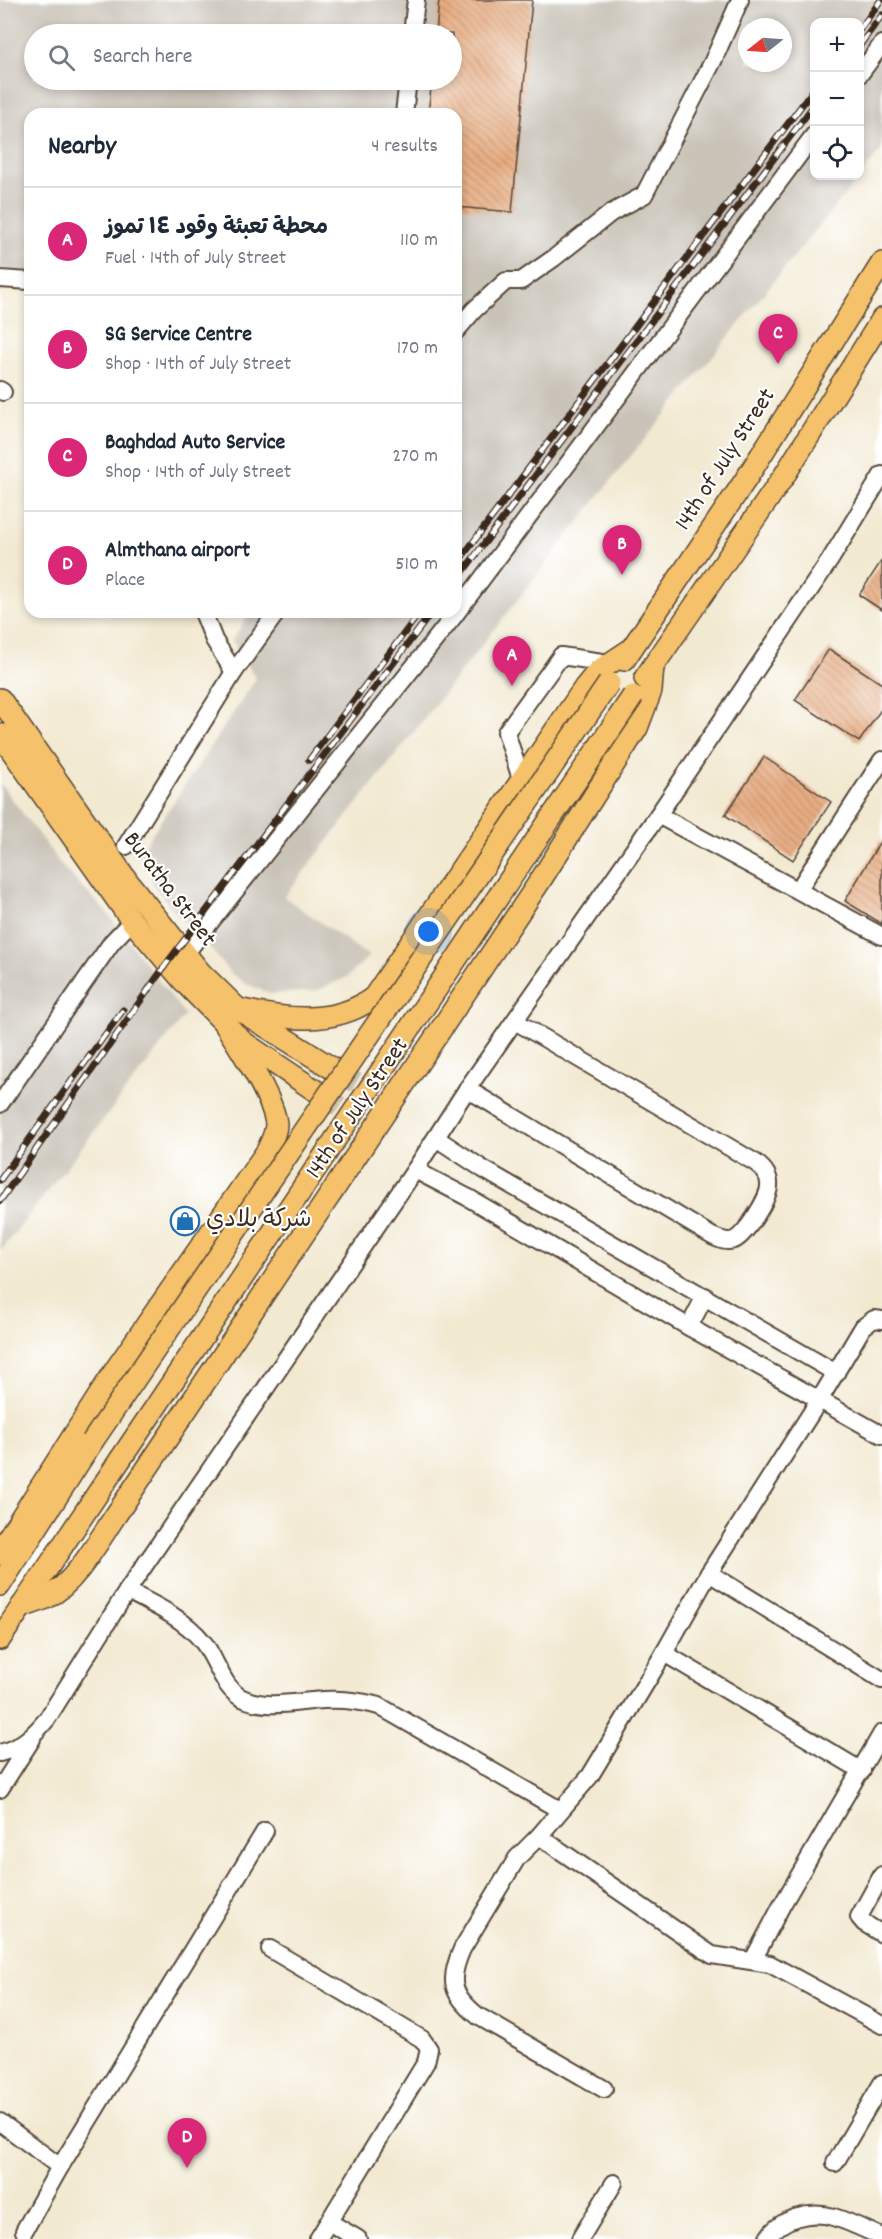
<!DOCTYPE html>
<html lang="en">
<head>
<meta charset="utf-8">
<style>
	body { margin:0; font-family:Dekko,"Playpen Sans Arabic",sans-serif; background:#f2f2f3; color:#1f2937 }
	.controls { position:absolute; right:18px; top:18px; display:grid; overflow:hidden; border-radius:12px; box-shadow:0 3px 9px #0003 }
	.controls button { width:54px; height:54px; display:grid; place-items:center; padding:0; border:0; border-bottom:2px solid #e0e1e3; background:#fff; color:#1f2937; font:30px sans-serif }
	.compass { position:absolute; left:738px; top:18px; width:54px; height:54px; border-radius:50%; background:#fff; box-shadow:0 3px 9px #0003; rotate:253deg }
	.you { position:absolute; left:429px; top:932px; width:21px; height:21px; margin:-15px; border:4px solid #fff; border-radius:50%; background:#1a73e8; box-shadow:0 0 0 9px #1a73e833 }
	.badge { display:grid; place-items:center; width:39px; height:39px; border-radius:50%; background:#db2777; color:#fff; font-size:20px; font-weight:700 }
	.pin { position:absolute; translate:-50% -50px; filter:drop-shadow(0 2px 3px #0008) }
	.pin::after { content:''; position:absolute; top:32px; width:21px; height:18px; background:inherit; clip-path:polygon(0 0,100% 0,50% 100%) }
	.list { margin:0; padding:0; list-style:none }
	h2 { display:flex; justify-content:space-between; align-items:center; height:78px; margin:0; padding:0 24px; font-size:26px }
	h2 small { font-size:20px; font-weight:400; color:#747a83 }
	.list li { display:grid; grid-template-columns:39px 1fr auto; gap:18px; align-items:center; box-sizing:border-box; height:108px; padding:0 24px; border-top:2px solid #e0e1e3 }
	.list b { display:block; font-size:22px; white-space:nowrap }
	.list p { margin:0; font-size:20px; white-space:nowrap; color:#747a83 }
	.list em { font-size:20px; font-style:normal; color:#747a83 }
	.icon { flex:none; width:33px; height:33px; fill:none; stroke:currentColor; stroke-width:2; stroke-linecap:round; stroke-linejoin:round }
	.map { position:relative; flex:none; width:882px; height:2239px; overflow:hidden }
	.search { position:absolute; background:#fff; box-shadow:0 3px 9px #0003; left:24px; top:24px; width:438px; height:66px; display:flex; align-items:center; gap:15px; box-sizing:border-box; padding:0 21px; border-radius:33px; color:#747a83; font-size:22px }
	.panel { position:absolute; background:#fff; box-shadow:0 3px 9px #0003; left:24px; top:108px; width:438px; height:510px; border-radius:18px }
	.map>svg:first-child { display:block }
	.railway { fill:#c9c3b8; fill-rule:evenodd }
	.building { fill:url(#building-back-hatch) }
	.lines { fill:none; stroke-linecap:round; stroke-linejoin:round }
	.major-tunnel { stroke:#cdc3ad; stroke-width:21; stroke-dasharray:21 10; stroke-linecap:butt }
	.minor-casing { stroke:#564739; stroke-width:20 }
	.major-casing { stroke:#564739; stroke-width:24 }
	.minor { stroke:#fff; stroke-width:16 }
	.major { stroke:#f5c16b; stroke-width:21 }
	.rail-casing { stroke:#3b2a1e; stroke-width:7 }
	.rail { stroke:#fff; stroke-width:4.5; stroke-dasharray:14; stroke-linecap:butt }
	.major-bridge-casing { stroke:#564739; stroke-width:24; stroke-linecap:butt }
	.major-bridge { stroke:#f5c16b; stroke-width:21 }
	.labels { text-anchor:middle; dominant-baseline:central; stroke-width:4.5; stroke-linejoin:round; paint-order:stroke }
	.street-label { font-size:24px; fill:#3b2a1e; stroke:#fff }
	.poi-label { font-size:24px; fill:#3b2a1e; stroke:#fff; text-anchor:start }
</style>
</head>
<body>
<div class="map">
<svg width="882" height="2239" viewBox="0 0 882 2239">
	<defs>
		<pattern id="building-back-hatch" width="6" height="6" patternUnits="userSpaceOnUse" patternTransform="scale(1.5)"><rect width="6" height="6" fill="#e8ae84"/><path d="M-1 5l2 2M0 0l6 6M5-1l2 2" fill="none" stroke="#bd8e6b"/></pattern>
	</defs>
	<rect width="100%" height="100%" fill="#fff"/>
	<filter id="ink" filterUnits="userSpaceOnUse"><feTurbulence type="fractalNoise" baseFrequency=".0167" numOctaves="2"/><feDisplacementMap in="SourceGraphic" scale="12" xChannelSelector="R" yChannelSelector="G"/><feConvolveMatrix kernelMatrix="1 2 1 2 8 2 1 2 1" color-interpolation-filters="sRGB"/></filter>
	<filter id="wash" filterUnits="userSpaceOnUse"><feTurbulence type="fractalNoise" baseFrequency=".008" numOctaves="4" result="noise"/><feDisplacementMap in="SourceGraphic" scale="24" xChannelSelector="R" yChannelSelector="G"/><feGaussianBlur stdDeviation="1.35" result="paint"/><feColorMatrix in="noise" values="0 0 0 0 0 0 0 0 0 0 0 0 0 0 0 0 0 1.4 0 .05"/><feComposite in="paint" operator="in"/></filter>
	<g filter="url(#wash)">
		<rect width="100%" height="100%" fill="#f2e9d1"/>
		<g class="railway">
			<path d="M 0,0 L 882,0 L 882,149 L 621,468 L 284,897 L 369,956 L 347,977 L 316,991 L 271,994 L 246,984 L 229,972 L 210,948 L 168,904 L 154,885 L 146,862 L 140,852 L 256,679 L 232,640 L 251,612 L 456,612 L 456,114 L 133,114 L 111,110 L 110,114 L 30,114 L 30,272 L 0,269 ZM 814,22 L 860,22 L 860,176 L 814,176 ZM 747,27 L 783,27 L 783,63 L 747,63 ZM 34,34 L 452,34 L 452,80 L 34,80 Z"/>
			<polygon points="0,783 62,866 107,913 185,1015 0,1252"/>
		</g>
		<g id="blocks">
			<g class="building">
				<polygon points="439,0 532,0 512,212 456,207 456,114 428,114 432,80 452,80 452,34 436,34"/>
				<polygon points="882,560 882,610 859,595"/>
				<polygon points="829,649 882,684 882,708 859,742 795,700"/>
				<polygon points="764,757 831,802 793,860 725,815"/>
				<polygon points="882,838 882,924 845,901"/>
			</g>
		</g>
	</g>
	<g filter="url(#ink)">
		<use href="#blocks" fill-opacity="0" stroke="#564739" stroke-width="1.5"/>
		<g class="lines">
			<g class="major-tunnel">
				<polyline points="338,1072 373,1093"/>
				<polyline points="322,1095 356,1119"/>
			</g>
			<g class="minor-casing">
				<g id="minor">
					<polyline points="412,34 416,0"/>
					<polyline points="860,74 882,44"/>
					<polyline points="404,114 408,80"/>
					<polyline points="0,279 30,281"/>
					<polyline points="456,331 474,310 506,281 521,281 554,258 611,213 644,195 713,61 740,0"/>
					<polyline points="0,390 3,392"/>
					<polyline points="203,612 214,640 234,672"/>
					<polyline points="522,782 506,732 561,656 609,663"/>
					<polyline points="658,815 882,936"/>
					<polyline points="126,846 234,672 277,612"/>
					<polyline points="798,890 882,760"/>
					<polyline points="185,954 454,616 814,135"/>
					<path d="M 467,1089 L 712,1236 C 719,1239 726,1243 734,1240 C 745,1236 769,1198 769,1186 C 770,1176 764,1169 756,1163 L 515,1021"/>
					<polyline points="0,1104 112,942 132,921"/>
					<polyline points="436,1138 483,1169 836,1373"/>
					<polyline points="415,1170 467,1197 689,1327 882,1435"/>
					<polyline points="689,1327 705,1296"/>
					<polyline points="709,1573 882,1680"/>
					<path d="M 127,1591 C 153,1604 185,1619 203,1642 C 216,1658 223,1689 242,1698 C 267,1710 298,1701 324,1700 C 343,1699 361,1701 379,1706 L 560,1810"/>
					<polyline points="664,1653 862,1771"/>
					<path d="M 0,1753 C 20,1748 34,1735 47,1719 L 127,1591 L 415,1170 L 467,1089 L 658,815 L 830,560 L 882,475"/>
					<polyline points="0,1789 32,1739"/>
					<polyline points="539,1836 712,1955 770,1964 882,2025"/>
					<polyline points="882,1875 859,1917 864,1923 882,1934"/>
					<polyline points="270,1949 422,2039 429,2049 426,2062 318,2239"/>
					<polyline points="753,1960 782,1905 882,1733"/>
					<path d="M 604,2089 L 478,2016 C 451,1994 448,1981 462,1949 L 517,1858 L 539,1836 L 590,1776 L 664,1653 L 709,1573 L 820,1399 L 863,1327 L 874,1319 L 882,1320"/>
					<polyline points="0,2122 60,2167"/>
					<polyline points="835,2163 882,2083"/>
					<polyline points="329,2222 358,2239"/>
					<polyline points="24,2231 60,2167 265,1831"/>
					<polyline points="580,2239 614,2183"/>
					<path d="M 767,2239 C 780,2218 810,2210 834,2217 C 850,2222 866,2230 882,2237"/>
				</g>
			</g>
			<g class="major-casing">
				<g id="major">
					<polyline points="624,660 746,479 882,263"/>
					<polyline points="645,678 784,476 882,319"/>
					<polyline points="0,699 128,882 200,972 238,1009 338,1072"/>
					<polyline points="0,734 132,921 186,984 243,1042 322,1095"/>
					<path d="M 238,1009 C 282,1019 335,1027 374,997 L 585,687 L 598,671 L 630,650"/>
					<path d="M 0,1554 L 8,1538 L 118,1366 L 267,1151 C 271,1142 276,1134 276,1124 C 274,1099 240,1048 226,1026"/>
					<polyline points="0,1585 92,1442"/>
					<path d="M 21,1607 C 30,1604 40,1601 48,1597 C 78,1581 100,1537 120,1509 L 540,881 L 637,728 L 651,691 L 653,666"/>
					<polyline points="0,1639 120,1460"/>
				</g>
			</g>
			<use href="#minor" class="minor"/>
			<use href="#major" class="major"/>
			<g class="rail-casing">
				<g id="rail">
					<polyline points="860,29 881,0"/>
					<polyline points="860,45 882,15"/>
					<polyline points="456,565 814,89"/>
					<polyline points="456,581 814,105"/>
					<polyline points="309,760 420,612"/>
					<polyline points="0,1180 123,1010"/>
					<polyline points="0,1201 167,963 432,612"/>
				</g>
			</g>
			<use href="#rail" class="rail"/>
			<g class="major-bridge-casing">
				<g id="major-bridge">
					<polyline points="92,1442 609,683"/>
					<polyline points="120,1460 633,696"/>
				</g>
			</g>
			<use href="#major-bridge" class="major-bridge"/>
		</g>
	</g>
	<defs>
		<g id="shop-ring" transform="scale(1.5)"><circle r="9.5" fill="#fff" stroke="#1f6fb2" stroke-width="1.5"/><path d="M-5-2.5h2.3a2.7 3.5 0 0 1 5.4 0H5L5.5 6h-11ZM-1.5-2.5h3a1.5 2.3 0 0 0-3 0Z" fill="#1f6fb2"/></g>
	</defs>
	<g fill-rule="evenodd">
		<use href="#shop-ring" x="185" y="1221"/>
	</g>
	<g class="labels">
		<g class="street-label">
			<text transform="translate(726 460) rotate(-57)">14th of July Street</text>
			<text transform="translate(169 890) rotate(53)">Buratha Street</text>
			<text transform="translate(358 1109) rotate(-56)">14th of July Street</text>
		</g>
		<g class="poi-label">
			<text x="206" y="1221">شركة بلادي</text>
		</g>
	</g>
</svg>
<div class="controls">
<button>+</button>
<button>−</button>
<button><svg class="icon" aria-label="locate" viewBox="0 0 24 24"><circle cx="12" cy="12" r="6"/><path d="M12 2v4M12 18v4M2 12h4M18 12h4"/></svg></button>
</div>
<svg class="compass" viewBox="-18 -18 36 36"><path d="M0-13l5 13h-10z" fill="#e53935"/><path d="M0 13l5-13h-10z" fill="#747a83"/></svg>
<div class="you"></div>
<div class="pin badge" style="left:512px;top:686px">A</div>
<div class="pin badge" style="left:622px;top:575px">B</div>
<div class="pin badge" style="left:778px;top:364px">C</div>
<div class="pin badge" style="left:187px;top:2168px">D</div>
<div class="search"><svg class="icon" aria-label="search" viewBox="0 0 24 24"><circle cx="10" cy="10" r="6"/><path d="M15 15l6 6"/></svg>Search here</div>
<section class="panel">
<h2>Nearby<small>4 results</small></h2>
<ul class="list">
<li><span class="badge">A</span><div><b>محطة تعبئة وقود ١٤ تموز</b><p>Fuel · 14th of July Street</p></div><em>110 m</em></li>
<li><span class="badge">B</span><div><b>SG Service Centre</b><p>Shop · 14th of July Street</p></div><em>170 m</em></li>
<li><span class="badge">C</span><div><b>Baghdad Auto Service</b><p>Shop · 14th of July Street</p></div><em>270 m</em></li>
<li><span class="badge">D</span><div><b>Almthana airport</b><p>Place</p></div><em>510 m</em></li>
</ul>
</section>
</div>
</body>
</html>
